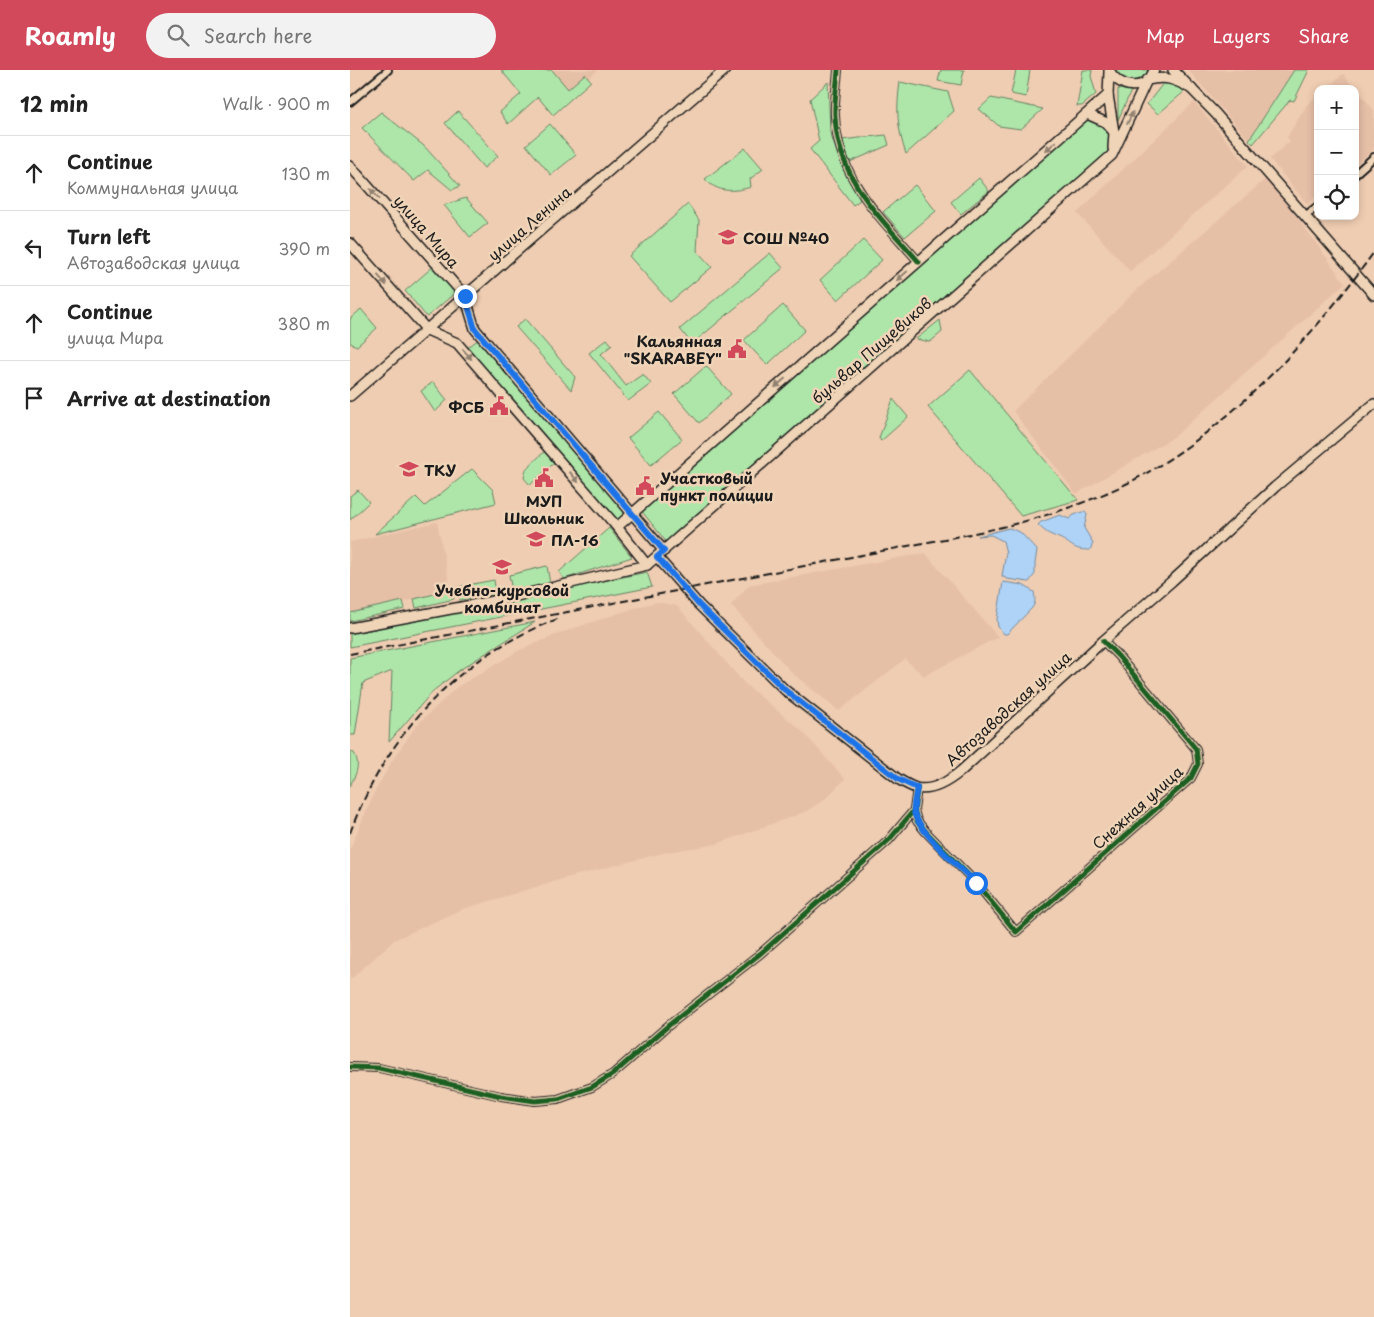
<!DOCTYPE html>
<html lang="en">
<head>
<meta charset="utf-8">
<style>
	body { margin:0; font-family:"Playpen Sans",sans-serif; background:#f2f2f2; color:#222 }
	.controls { position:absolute; right:15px; top:15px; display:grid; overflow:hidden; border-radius:10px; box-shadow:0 2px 8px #0003 }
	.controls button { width:45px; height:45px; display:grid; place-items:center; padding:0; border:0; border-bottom:1px solid #e0e0e0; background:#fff; color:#222; font:25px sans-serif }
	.stop { position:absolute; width:15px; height:15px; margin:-11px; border:4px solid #1a73e8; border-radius:50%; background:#fff }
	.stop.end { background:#1a73e8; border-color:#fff; box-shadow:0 1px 5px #0008 }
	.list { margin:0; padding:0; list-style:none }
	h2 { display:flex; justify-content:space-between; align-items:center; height:65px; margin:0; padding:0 20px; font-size:21px }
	h2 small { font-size:16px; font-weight:400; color:#767676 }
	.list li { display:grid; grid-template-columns:32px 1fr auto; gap:15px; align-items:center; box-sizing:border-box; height:75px; padding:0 20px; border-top:1px solid #e0e0e0 }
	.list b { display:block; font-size:19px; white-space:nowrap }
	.list p { margin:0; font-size:16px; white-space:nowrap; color:#767676 }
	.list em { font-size:16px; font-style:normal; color:#767676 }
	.icon { flex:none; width:28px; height:28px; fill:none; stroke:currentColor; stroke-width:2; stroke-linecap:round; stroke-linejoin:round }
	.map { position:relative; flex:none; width:1024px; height:1247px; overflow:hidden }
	header { display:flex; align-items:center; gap:30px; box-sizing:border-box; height:70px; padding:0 25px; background:#d1495b; color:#fff }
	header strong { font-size:24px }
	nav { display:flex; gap:28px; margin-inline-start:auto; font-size:18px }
	.search { width:350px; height:45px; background:#f2f2f2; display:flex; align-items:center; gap:12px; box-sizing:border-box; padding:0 18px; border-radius:28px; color:#767676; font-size:19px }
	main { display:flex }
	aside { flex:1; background:#fff }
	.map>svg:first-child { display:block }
	.built { fill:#e6bfa7 }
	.green { fill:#aee6a9; stroke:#658162 }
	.water { fill:#aed3f7; stroke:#748a9f }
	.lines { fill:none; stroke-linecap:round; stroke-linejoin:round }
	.minor-casing { stroke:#1c1c1c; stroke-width:10 }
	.major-casing { stroke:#1c1c1c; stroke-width:12 }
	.minor { stroke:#f0d4b7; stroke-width:6 }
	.major { stroke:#f0d4b7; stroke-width:9 }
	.rail { stroke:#1c1c1c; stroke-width:2; stroke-dasharray:8 4; stroke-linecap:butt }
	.cycleway-casing { stroke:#f0d4b7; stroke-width:8 }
	.cycleway { stroke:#1b5e20; stroke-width:5 }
	.oneway { fill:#918171 }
	.route { stroke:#1a73e8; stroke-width:6 }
	.labels { text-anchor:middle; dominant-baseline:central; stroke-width:5; stroke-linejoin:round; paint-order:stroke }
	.street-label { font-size:15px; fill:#1c1c1c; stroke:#f0d4b7 }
	.poi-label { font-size:15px; font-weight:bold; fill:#1c1c1c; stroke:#f0d4b7; text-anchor:start }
</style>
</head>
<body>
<header>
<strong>Roamly</strong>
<div class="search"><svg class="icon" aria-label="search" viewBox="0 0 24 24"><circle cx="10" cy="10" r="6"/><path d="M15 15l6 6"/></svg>Search here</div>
<nav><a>Map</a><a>Layers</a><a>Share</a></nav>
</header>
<main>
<aside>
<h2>12 min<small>Walk · 900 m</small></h2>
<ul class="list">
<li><svg class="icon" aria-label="ahead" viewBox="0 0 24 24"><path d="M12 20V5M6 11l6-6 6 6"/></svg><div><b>Continue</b><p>Коммунальная улица</p></div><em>130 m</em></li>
<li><svg class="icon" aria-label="left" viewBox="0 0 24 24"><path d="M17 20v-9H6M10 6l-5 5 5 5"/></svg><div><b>Turn left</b><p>Автозаводская улица</p></div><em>390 m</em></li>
<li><svg class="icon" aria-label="ahead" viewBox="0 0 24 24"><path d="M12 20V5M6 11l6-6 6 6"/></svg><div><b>Continue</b><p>улица Мира</p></div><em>380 m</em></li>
<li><svg class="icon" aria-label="arrive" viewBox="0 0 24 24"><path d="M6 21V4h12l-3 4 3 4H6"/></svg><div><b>Arrive at destination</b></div></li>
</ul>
</aside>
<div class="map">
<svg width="1024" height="1247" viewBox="0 0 1024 1247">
	<rect width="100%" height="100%" fill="#efcdb2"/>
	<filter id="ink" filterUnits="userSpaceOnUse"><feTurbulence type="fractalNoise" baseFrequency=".02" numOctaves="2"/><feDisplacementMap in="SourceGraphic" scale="10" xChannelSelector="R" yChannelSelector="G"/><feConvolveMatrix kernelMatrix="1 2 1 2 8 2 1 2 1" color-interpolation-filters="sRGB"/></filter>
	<g filter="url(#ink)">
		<g class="built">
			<polygon points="202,0 248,0 221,23"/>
			<polygon points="838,0 944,0 899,70"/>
			<polygon points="993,4 1024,40 1024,79 1005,95 1005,19 976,19"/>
			<polygon points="968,25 968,125 957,134 920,89 940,71 937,67 957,35"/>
			<polygon points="844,32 898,96 780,201 727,143"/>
			<polygon points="918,107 995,213 824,367 726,424 663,341 790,217"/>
			<polygon points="87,452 101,522 0,543 0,472"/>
			<polygon points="575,483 648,567 574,606 555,589 489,641 442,603 381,535 399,515"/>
			<polygon points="307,532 327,536 395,614 450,659 495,709 475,729 457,741 367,774 317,782 212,809 113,839 44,870 0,910 0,779 24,723 42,691 66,656 107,617 170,580 213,562 284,538"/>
		</g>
		<g class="green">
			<polygon points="151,0 202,0 218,19 235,4 241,11 203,45 188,27 158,54 150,42 171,24"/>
			<polygon points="591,0 614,0 611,15 588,11"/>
			<polygon points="666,0 680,0 676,27 661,24"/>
			<polygon points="733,0 742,0 741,6 746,24 732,36 727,36"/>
			<path d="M 763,0 L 799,0 C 787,19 776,11 763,0 Z"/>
			<polygon points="944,0 959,0 944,31 940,30 903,74 899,70"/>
			<polygon points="815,11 826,11 835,21 808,44 797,34"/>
			<polygon points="478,12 480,63 487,82 510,130 503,135 460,79 469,71 460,29"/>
			<path d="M 550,12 L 598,22 L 604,41 L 556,84 C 547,57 546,40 550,12 Z"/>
			<polygon points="768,19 781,21 768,50"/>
			<polygon points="641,28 693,39 671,59 649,56 629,39"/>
			<polygon points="108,41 148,86 134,98 95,53"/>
			<polygon points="31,42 74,76 110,116 102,120 78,100 64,111 12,58"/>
			<path d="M 735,49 C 748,48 754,58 761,68 L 758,83 L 318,474 L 290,439 Z"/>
			<polygon points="200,54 226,85 201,105 176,75"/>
			<polygon points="536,65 539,75 500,92 491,70"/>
			<path d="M 395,78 L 413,99 L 400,109 L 401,117 C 384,122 367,123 355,109 Z"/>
			<polygon points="629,108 639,121 611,144 601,132"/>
			<polygon points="565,115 586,141 555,167 533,142"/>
			<polygon points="116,128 138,153 120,167 94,135"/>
			<polygon points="338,134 349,150 347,181 362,197 320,232 279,186"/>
			<polygon points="513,170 532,190 488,230 470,210"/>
			<polygon points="420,183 433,198 342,274 330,259"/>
			<polygon points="85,195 107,221 77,247 55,221"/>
			<polygon points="433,235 455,260 417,295 394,270"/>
			<polygon points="11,239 27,258 7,276 0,273 0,249"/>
			<polygon points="175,249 225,307 221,320 166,257"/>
			<polygon points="590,250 592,262 580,272 566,269"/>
			<polygon points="129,269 277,443 266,452 117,278"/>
			<polygon points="257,269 262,275 251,284 276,316 293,304 301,314 278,331 239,283"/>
			<polygon points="356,296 381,324 349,353 324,324"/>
			<polygon points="620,300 728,430 671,446 578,337"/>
			<polygon points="83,312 97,330 85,342 71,321"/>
			<polygon points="543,329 558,347 531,371 529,368"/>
			<polygon points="309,342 332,369 301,395 278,368"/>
			<polygon points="195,381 205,392 180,415 174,408 176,399"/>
			<polygon points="122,399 143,420 146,433 25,464 66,427 75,436"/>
			<polygon points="8,420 19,432 0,450 0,426"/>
			<polygon points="259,458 282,487 214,509 209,502"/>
			<polygon points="197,496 200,514 162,521 159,505"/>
			<polygon points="297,502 302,517 0,577 0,564"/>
			<polygon points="144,510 146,524 110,530 107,517"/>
			<polygon points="102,520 104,529 66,538 64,529"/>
			<polygon points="53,531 55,539 0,551 0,543"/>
			<polygon points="185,552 111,599 83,621 39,672 42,601 13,613 5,665 0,665 0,588"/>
			<path d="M 0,681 L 4,683 C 11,695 6,704 0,716 Z"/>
		</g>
		<g class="water">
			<path d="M 735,441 L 737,445 L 734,458 L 743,473 L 740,480 C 721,480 723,474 709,468 C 697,463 698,464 688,455 L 691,452 L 710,445 L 719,449 L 724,445 Z"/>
			<polygon points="659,458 670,462 687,480 685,493 685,504 679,512 657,509 652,506 656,483 653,471 641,465 628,466"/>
			<path d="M 653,512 L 673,515 L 684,522 C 685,528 686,533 682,538 L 657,564 L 654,564 L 648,557 L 647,549 Z"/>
		</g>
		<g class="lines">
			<g class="minor-casing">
				<g id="minor">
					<path d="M 488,0 C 487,15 484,30 485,46 C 488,110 530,147 569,192"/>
					<polyline points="0,32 38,0"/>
					<polyline points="1005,104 1024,87"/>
					<polyline points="955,146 968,136"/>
					<polyline points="567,718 564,740 567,751 576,762 626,813 666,862 841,708 848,694 846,679 768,586 753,571"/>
					<polyline points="0,997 29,998 151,1026 185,1031 208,1029 242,1017 263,1004 319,955 411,883 539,770 564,740"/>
				</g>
			</g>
			<g class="major-casing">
				<g id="major">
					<path d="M 759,0 C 769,19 796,23 804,0"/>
					<polyline points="823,0 865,43 1024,225"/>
					<polyline points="759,2 758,25 764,62 763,78"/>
					<polyline points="737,44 755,52 763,61"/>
					<polyline points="0,96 115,226 125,259 314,481"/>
					<polyline points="0,173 77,260 107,273 267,457 297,495"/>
					<polyline points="0,326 375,0"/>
					<polyline points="267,457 758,25"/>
					<path d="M 307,487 L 349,535 L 435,620 L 548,709 C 553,712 560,716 566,718 C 582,722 599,711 611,701 L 753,571 L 822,511 L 925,417 L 1024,334"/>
					<path d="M 0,558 L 154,529 L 297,495 L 762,85 L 797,10 C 817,6 824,9 842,19"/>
				</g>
			</g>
			<use href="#minor" class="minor"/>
			<use href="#major" class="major"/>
			<g class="rail">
				<path d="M 0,584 L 620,464 C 675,453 727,438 778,413 C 875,364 961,270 1024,182"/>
				<path d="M 0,763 C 37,663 109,585 210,548"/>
			</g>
			<g class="cycleway-casing">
				<g id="cycleway">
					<path d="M 488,0 C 487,15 484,30 485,46 C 488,110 530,147 569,192"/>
					<polyline points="567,718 564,740 567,751 576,762 626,813 666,862 841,708 848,694 846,679 768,586 753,571"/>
					<polyline points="0,997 29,998 151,1026 185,1031 208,1029 242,1017 263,1004 319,955 411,883 539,770 564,740"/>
				</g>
			</g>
			<use href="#cycleway" class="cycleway"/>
		</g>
		<defs><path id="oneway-solid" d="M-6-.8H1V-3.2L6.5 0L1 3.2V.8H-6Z" transform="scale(1.25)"/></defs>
		<g class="oneway">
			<use href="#oneway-solid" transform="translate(780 48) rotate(-65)"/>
			<use href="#oneway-solid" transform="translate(701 76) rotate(139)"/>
			<use href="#oneway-solid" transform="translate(25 124) rotate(-132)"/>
			<use href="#oneway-solid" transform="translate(552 206) rotate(139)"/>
			<use href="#oneway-solid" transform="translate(32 210) rotate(49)"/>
			<use href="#oneway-solid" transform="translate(117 284) rotate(49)"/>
			<use href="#oneway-solid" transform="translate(430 313) rotate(139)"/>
			<use href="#oneway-solid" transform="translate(224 407) rotate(50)"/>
		</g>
	</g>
	<g class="lines" filter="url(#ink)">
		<path class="route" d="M 115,226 L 125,259 L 314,481 L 307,487 L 349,535 L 435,620 L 548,709 L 567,718 C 566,725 563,735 564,742 C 568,761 610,798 626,813"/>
	</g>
	<defs>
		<g id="school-bare" transform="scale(1.5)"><path d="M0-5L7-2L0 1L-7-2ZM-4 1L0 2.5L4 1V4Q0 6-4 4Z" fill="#d1495b" stroke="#f0d4b7" stroke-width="2.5" paint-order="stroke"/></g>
		<g id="civic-bare" transform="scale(1.5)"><path d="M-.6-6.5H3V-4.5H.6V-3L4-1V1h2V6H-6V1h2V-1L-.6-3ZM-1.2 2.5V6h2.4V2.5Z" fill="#d1495b" stroke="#f0d4b7" stroke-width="2.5" paint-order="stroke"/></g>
		<g id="university-bare" transform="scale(1.5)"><path d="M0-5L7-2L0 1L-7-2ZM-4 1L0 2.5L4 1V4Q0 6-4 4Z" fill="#d1495b" stroke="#f0d4b7" stroke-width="2.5" paint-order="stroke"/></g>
	</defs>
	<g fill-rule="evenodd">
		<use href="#school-bare" x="378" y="167"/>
		<use href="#civic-bare" x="387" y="279"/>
		<use href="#civic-bare" x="149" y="336"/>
		<use href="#university-bare" x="59" y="399"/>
		<use href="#civic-bare" x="194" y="408"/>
		<use href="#civic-bare" x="295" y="416"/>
		<use href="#university-bare" x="186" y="469"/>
		<use href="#university-bare" x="152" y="497"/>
	</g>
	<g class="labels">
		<g class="street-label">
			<text transform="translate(179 153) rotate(-41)">улица Ленина</text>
			<text transform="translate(77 161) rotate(49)">улица Мира</text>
			<text transform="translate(521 280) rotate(-41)">бульвар Пищевиков</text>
			<text transform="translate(658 638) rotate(-42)">Автозаводская улица</text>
			<text transform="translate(787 737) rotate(-42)">Снежная улица</text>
		</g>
		<g class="poi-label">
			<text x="393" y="167">СОШ №40</text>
			<text x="372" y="270" text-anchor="end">Кальянная<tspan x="372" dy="17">"SKARABEY"</tspan></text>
			<text x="134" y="336" text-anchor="end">ФСБ</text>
			<text x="74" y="399">ТКУ</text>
			<text x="310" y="407">Участковый<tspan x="310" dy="17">пункт полиции</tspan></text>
			<text x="194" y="430" text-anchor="middle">МУП<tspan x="194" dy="17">Школьник</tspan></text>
			<text x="201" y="469">ПЛ-16</text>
			<text x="152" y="519" text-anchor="middle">Учебно-курсовой<tspan x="152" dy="17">комбинат</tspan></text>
		</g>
	</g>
</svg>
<div class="controls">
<button>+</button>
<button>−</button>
<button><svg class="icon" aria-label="locate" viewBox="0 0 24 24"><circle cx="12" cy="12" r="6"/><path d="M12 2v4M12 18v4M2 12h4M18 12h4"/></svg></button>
</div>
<div class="stop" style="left:626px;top:813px"></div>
<div class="stop end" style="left:115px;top:226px"></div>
</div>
</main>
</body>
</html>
